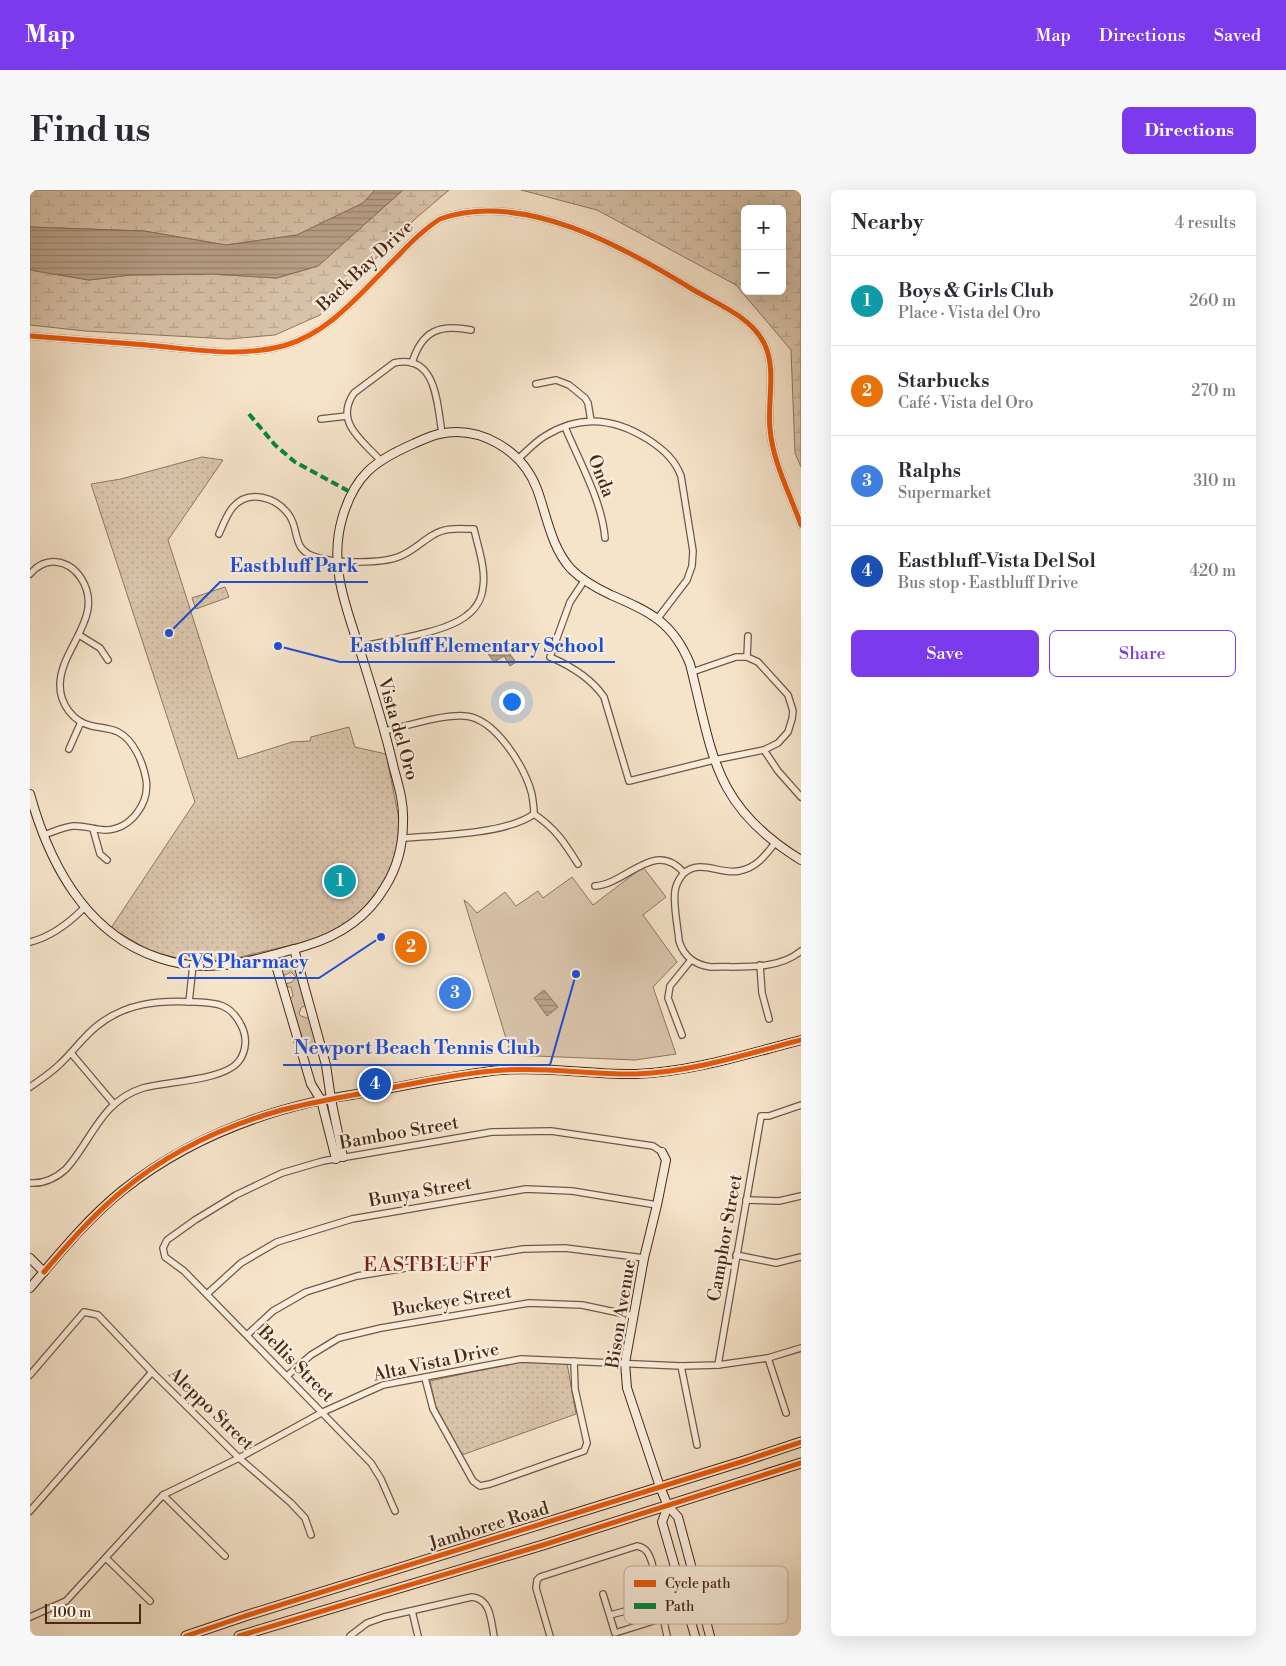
<!DOCTYPE html>
<html lang="en">
<head>
<meta charset="utf-8">
<style>
	body { margin:0; font-family:"Libre Bodoni",serif; background:#f7f7f7; color:#2b2b33 }
	.controls { position:absolute; right:15px; top:15px; display:grid; overflow:hidden; border-radius:8px; box-shadow:0 5px 20px #0002 }
	.controls button { width:45px; height:45px; display:grid; place-items:center; padding:0; border:0; border-bottom:1px solid #e1e1e2; background:#fff; color:#2b2b33; font:25px sans-serif }
	.scale { position:absolute; left:15px; bottom:12px; width:96px; box-sizing:border-box; padding-left:5px; border:2px solid #492816; border-top:0; font-size:14px; line-height:18px; white-space:nowrap; color:#492816; -webkit-text-stroke:4px #f9eddd; paint-order:stroke }
	.you { position:absolute; left:481px; top:511px; width:18px; height:18px; margin:-12px; border:4px solid #fff; border-radius:50%; background:#1a73e8; box-shadow:0 0 0 8px #1a73e833 }
	.badge { display:grid; place-items:center; width:32px; height:32px; border-radius:50%; background:#7c3aed; color:#fff; font-size:16px; font-weight:700 }
	.pin { position:absolute; translate:-50% -50%; border:2px solid #fff; box-shadow:0 1px 5px #0006 }
	.list { margin:0; padding:0; list-style:none }
	h2 { display:flex; justify-content:space-between; align-items:center; height:65px; margin:0; padding:0 20px; font-size:21px }
	h2 small { font-size:16px; font-weight:400; color:#7c7c81 }
	.list li { display:grid; grid-template-columns:32px 1fr auto; gap:15px; align-items:center; box-sizing:border-box; height:90px; padding:0 20px; border-top:1px solid #e1e1e2 }
	.list b { display:block; font-size:19px; white-space:nowrap }
	.list p { margin:0; font-size:16px; white-space:nowrap; color:#7c7c81 }
	.list em { font-size:16px; font-style:normal; color:#7c7c81 }
	.actions { display:flex; gap:10px; padding:15px 20px }
	.actions a { flex:1; padding:11px 0; border:1px solid #7c3aed; border-radius:8px; text-align:center; font-size:18px; color:#7c3aed }
	.actions .main { background:#7c3aed; color:#fff }
	.map { position:relative; flex:none; width:771px; height:1446px; overflow:hidden; border-radius:8px }
	header { display:flex; align-items:center; gap:30px; box-sizing:border-box; height:70px; padding:0 25px; background:#7c3aed; color:#fff }
	header strong { font-size:24px }
	nav { display:flex; gap:28px; margin-inline-start:auto; font-size:18px }
	.intro { display:flex; align-items:center; justify-content:space-between; box-sizing:border-box; height:120px; padding:0 30px }
	h1 { margin:0; font-size:35px }
	.button { padding:12px 22px; border-radius:8px; background:#7c3aed; color:#fff; font-size:18px; font-weight:700 }
	main { display:flex; gap:30px; padding:0 30px }
	aside { flex:1; background:#fff; border-radius:8px; box-shadow:0 5px 20px #0002 }
	.map>svg:first-child { display:block }
	.grass { fill:#d9c4ab; stroke:#917660 }
	.wetland { fill:url(#wetland-marsh); stroke:#917660; fill-rule:evenodd }
	.park { fill:url(#park-dots); stroke:#917660 }
	.water { fill:url(#water-rules); stroke:#8d725d }
	.lines { fill:none; stroke-linecap:round; stroke-linejoin:round }
	.street-casing { stroke:#745743; stroke-width:8 }
	.secondary-casing { stroke:#492816; stroke-width:10 }
	.primary-casing { stroke:#492816; stroke-width:11 }
	.street { stroke:#f9eddd; stroke-width:5.5 }
	.secondary { stroke:#f9eddd; stroke-width:8 }
	.primary { stroke:#f6e4ca; stroke-width:9 }
	.quiet { stroke:#00873e; stroke-width:4; stroke-dasharray:8 4; stroke-linecap:butt }
	.cycleway-casing { stroke:#f9eddd; stroke-width:8 }
	.cycleway { stroke:#e8590c; stroke-width:5 }
	.labels { text-anchor:middle; dominant-baseline:central; stroke-width:4.5; stroke-linejoin:round; paint-order:stroke }
	.street-label { font-size:18px; fill:#492816; stroke:#f9eddd }
	.quarter-label { font-size:20px; letter-spacing:1px; fill:#7a1f14; stroke:#f9eddd }
	.key { fill:#f9eddd; stroke:#c4b2a1; stroke-width:1 }
	.key-label { font-size:14px; fill:#492816 }
	.leader { fill:none; stroke:#1d4ed8; stroke-width:2 }
	.callout-dot { fill:#1d4ed8; stroke:#f9eddd; stroke-width:2 }
	.callout-label { font-size:19px; text-anchor:middle; font-weight:bold; fill:#1d4ed8; stroke:#f9eddd; stroke-width:4.5; stroke-linejoin:round; paint-order:stroke }
</style>
</head>
<body>
<header>
<strong>Map</strong>
<nav><a>Map</a><a>Directions</a><a>Saved</a></nav>
</header>
<div class="intro"><h1>Find us</h1><a class="button">Directions</a></div>
<main>
<div class="map">
<svg width="771" height="1446" viewBox="0 0 771 1446">
	<defs>
		<pattern id="wetland-marsh" width="20" height="14" patternUnits="userSpaceOnUse" patternTransform="scale(1.25)"><rect width="20" height="14" fill="#d9c4ab"/><path d="M1 5h8M5 5V1M11 12h8M15 12V8" fill="none" stroke="#bca892"/></pattern>
		<pattern id="park-dots" width="8" height="8" patternUnits="userSpaceOnUse" patternTransform="scale(1.25)"><rect width="8" height="8" fill="#d9c4ab"/><path d="M2 2h.1M6 6h.1" fill="none" stroke="#bca892" stroke-width="1.8" stroke-linecap="round"/></pattern>
		<pattern id="water-rules" width="6" height="5" patternUnits="userSpaceOnUse" patternTransform="scale(1.25)"><rect width="6" height="5" fill="#bba48d"/><path d="M0 2.5h6" fill="none" stroke="#9a8672"/></pattern>
	</defs>
	<rect width="100%" height="100%" fill="#f6e4ca"/>
	<filter id="stains"><feTurbulence type="fractalNoise" baseFrequency=".004" numOctaves="4"/><feColorMatrix values="0 0 0 0 .2 0 0 0 0 .09 0 0 0 0 .02 0 0 0 .5 -.17"/></filter>
	<radialGradient id="worn" r=".72"><stop offset=".6" stop-color="#630" stop-opacity="0"/><stop offset="1" stop-color="#630" stop-opacity=".3"/></radialGradient>
	<g class="grass">
		<polygon points="613,677 636,707 613,725 647,772 623,797 646,864 605,870 481,865 434,710 438,713 447,723 475,702 486,716 508,701 513,708 542,687 563,715"/>
		<path d="M 259,773 L 265,777 L 276,815 L 271,818 L 269,824 L 271,826 L 280,829 L 289,861 L 286,861 C 281,856 281,857 275,857 L 260,809 L 263,806 L 261,797 L 258,797 L 256,794 L 262,792 L 266,787 L 261,782 L 255,785 L 253,785 L 252,781 L 253,775 Z"/>
	</g>
	<g class="wetland">
		<polygon points="0,0 345,0 333,13 267,45 196,55 114,41 0,37"/>
		<polygon points="373,0 419,0 385,29 290,125 245,145 199,149 55,141 0,135 0,80 59,90 101,85 182,84 247,88 288,76"/>
		<path d="M 491,0 L 771,0 L 771,277 L 765,263 L 761,160 L 706,95 L 567,20 ZM 715,19 L 752,19 L 752,101 L 715,101 Z"/>
	</g>
	<g class="park">
		<polygon points="172,267 193,270 138,350 208,569 262,552 280,551 281,547 319,537 325,557 356,564 369,629 368,654 362,675 350,698 332,720 311,738 283,750 197,770 161,771 122,762 81,738 165,612 61,294 91,289"/>
		<polygon points="195,397 199,407 166,419 162,408"/>
		<polygon points="489,1172 537,1173 546,1224 432,1265 406,1217 400,1191"/>
	</g>
	<g class="water">
		<polygon points="345,0 373,0 288,76 246,88 182,84 101,85 59,90 0,80 0,37 114,41 196,55 267,45 333,13"/>
		<polygon points="472,454 486,472 480,476 474,466 464,472 458,464"/>
		<polygon points="514,800 528,817 517,826 504,808"/>
	</g>
	<g class="lines">
		<g class="street-casing">
			<g id="street">
				<path d="M 0,146 C 39,149 78,152 117,155 C 162,159 208,168 253,156 C 301,143 334,99 368,66 C 381,52 394,39 410,29 C 493,0 594,57 662,99 C 687,114 720,126 734,153 C 747,179 737,211 740,239 C 743,273 760,304 771,335"/>
				<path d="M 382,173 C 392,140 410,134 441,140"/>
				<polyline points="506,194 526,190 539,195 555,208 558,213 561,231"/>
				<polyline points="291,229 317,226"/>
				<path d="M 535,237 C 549,271 572,311 575,348"/>
				<path d="M 488,269 C 497,261 505,252 515,246 C 550,224 585,228 619,250 C 634,260 645,270 651,286 L 663,361 L 662,376 L 657,390 L 628,428"/>
				<path d="M 350,270 C 332,250 304,232 324,203 L 364,173 C 407,163 407,215 412,243"/>
				<path d="M 189,344 C 193,335 197,324 203,317 C 219,299 246,307 259,325 C 270,340 261,360 286,367 C 304,373 350,374 368,367 C 382,362 391,352 403,345 C 416,337 430,339 444,339 C 448,357 456,379 453,397 C 452,408 446,419 436,426 C 415,443 356,451 328,457"/>
				<path d="M 0,384 C 7,376 16,371 26,372 C 37,373 45,379 51,388 C 76,427 30,458 30,495 C 30,514 43,532 62,536 C 71,538 80,538 88,542 C 104,550 113,573 116,589 C 120,613 101,639 76,640 C 65,640 54,635 43,636 C 33,637 23,642 14,645"/>
				<path d="M 554,391 L 540,412 L 520,467 C 541,476 561,488 574,507 L 599,591 L 684,570 L 734,560 L 748,553 L 758,542 L 762,529 L 763,521 L 758,505 L 728,472 L 717,467 L 706,467 L 662,482"/>
				<polyline points="49,445 70,458 78,470"/>
				<polyline points="717,467 718,446"/>
				<path d="M 355,541 C 377,536 413,524 435,526 C 465,528 496,578 502,605 C 503,611 504,618 504,624 C 477,644 406,646 372,648"/>
				<polyline points="39,559 51,532"/>
				<polyline points="734,560 748,581 771,607"/>
				<path d="M 504,624 C 526,639 534,652 548,674"/>
				<polyline points="63,639 70,664 77,670"/>
				<path d="M 745,653 C 735,666 726,678 709,681 C 690,685 670,668 653,684 C 649,689 646,694 645,701 C 643,716 648,737 649,751 C 654,767 665,775 681,777 C 710,776 747,781 771,761"/>
				<path d="M 565,696 C 597,694 625,648 654,683"/>
				<path d="M 0,752 C 21,747 39,733 54,718"/>
				<polyline points="730,775 732,803 739,829"/>
				<polyline points="159,812 163,775"/>
				<polyline points="652,845 638,808 640,796 661,770"/>
				<polyline points="41,863 84,914"/>
				<path d="M 0,897 C 10,890 21,883 30,874 C 43,862 53,847 67,836 C 95,813 129,810 164,812 C 186,813 200,813 211,835 C 217,846 217,860 209,871 C 194,891 138,891 113,898 C 71,911 62,950 36,979 C 26,988 14,994 0,993"/>
				<polyline points="716,1010 749,1011 771,1006"/>
				<polyline points="706,1065 746,1073 771,1067"/>
				<polyline points="177,1104 211,1073 247,1052 322,1029 496,999 542,1001 627,1015"/>
				<polyline points="217,1145 243,1121 276,1102 327,1086 493,1059 535,1058 614,1068"/>
				<polyline points="738,1168 756,1223"/>
				<polyline points="688,1175 731,926 739,926 771,915"/>
				<polyline points="651,1176 667,1255"/>
				<polyline points="0,1185 54,1122 68,1125 122,1182 209,1268 261,1313 275,1328 281,1345"/>
				<polyline points="257,1186 281,1165 309,1148 351,1138 499,1113 552,1115 604,1126"/>
				<polyline points="395,1188 403,1219 443,1291 450,1296 460,1294 554,1261 557,1253 545,1199 544,1171"/>
				<polyline points="133,1305 195,1366"/>
				<polyline points="0,1321 122,1182"/>
				<polyline points="365,1321 351,1289 341,1273 154,1081 135,1067 133,1058 137,1050 165,1030 206,1005 252,983 293,971 462,942 521,941 623,956 632,962"/>
				<polyline points="76,1368 120,1411"/>
				<polyline points="573,1404 585,1443 633,1428"/>
				<polyline points="382,1421 388,1446"/>
				<polyline points="580,1425 630,1412"/>
				<polyline points="0,1427 36,1411 133,1305 209,1268 293,1222 353,1195 491,1169 651,1176 688,1175 738,1168 771,1158"/>
				<path d="M 320,1446 L 337,1433 L 354,1427 L 442,1407 C 461,1409 461,1431 464,1446"/>
				<path d="M 520,1446 L 506,1398 L 507,1390 L 510,1387 L 607,1356 C 617,1358 619,1364 622,1373 L 637,1446"/>
			</g>
		</g>
		<g class="secondary-casing">
			<g id="secondary">
				<path d="M 0,604 C 19,673 56,744 129,768 C 181,786 225,770 275,756 C 309,746 337,728 355,697 C 367,678 373,655 373,632 C 374,614 369,597 364,579 C 354,535 340,492 326,448 C 313,409 300,371 312,329 C 324,286 344,271 383,254 C 392,250 400,246 409,244 C 450,235 492,260 507,299 C 517,326 521,357 541,379 C 553,391 566,398 581,405 C 620,422 643,432 660,474 C 683,565 683,616 771,670"/>
				<polyline points="264,759 296,875 301,909 313,967"/>
				<polyline points="243,765 281,894 291,910 306,969"/>
				<polyline points="632,962 636,970 627,1015 614,1068 595,1173 597,1198 630,1297 638,1316 648,1327 680,1446"/>
				<polyline points="0,1068 14,1082"/>
				<path d="M 0,1098 C 29,1064 58,1028 93,1000 C 149,956 214,928 283,912 C 305,907 328,904 350,900 C 390,893 430,884 471,880 C 516,876 561,885 606,884 C 662,882 717,864 771,850"/>
				<polyline points="638,1316 632,1332 665,1446"/>
			</g>
		</g>
		<g class="primary-casing">
			<g id="primary">
				<polyline points="156,1446 215,1426 714,1271 771,1252"/>
				<polyline points="209,1446 513,1355 771,1273"/>
			</g>
		</g>
		<use href="#street" class="street"/>
		<use href="#secondary" class="secondary"/>
		<use href="#primary" class="primary"/>
		<polyline class="quiet" points="219,224 245,255 265,272 322,303"/>
		<g class="cycleway-casing">
			<g id="cycleway">
				<path d="M 0,146 C 39,149 78,152 117,155 C 162,159 208,168 253,156 C 301,143 334,99 368,66 C 381,52 394,39 410,29 C 493,0 594,57 662,99 C 687,114 720,126 734,153 C 747,179 737,211 740,239 C 743,273 760,304 771,335"/>
				<path d="M 14,1082 C 38,1054 63,1025 91,1002 C 137,963 194,936 252,920 C 282,912 313,907 344,901 C 387,893 431,883 474,880 C 519,877 562,885 606,884 C 662,882 717,864 771,850"/>
				<polyline points="156,1446 215,1426 714,1271 771,1252"/>
				<polyline points="209,1446 513,1355 771,1273"/>
			</g>
		</g>
		<use href="#cycleway" class="cycleway"/>
	</g>
	<g class="labels">
		<g class="street-label">
			<text transform="translate(335 76) rotate(-43)">Back Bay Drive</text>
			<text transform="translate(571 286) rotate(68)">Onda</text>
			<text transform="translate(368 539) rotate(74)">Vista del Oro</text>
			<text transform="translate(369 943) rotate(-10)">Bamboo Street</text>
			<text transform="translate(390 1002) rotate(-10)">Bunya Street</text>
			<text transform="translate(695 1048) rotate(-80)">Camphor Street</text>
			<text transform="translate(422 1111) rotate(-9)">Buckeye Street</text>
			<text transform="translate(591 1124) rotate(-81)">Bison Avenue</text>
			<text transform="translate(406 1172) rotate(-12)">Alta Vista Drive</text>
			<text transform="translate(266 1174) rotate(45)">Bellis Street</text>
			<text transform="translate(181 1219) rotate(44)">Aleppo Street</text>
			<text transform="translate(459 1336) rotate(-17)">Jamboree Road</text>
		</g>
		<g class="quarter-label">
			<text x="398" y="1075">EASTBLUFF</text>
		</g>
	</g>
	<rect x="594" y="1376" width="164" height="58" rx="8" class="key"/>
	<rect x="604" y="1390" width="22" height="7" fill="#e8590c"/>
	<rect x="604" y="1413" width="22" height="6" fill="#00873e"/>
	<g class="key-label">
		<text x="635" y="1398">Cycle path</text>
		<text x="635" y="1421">Path</text>
	</g>
	<path class="leader" d="M139 443L190 392H338M248 456L310 472H585M351 747L289 788H137M546 784L520 875H253"/>
	<g class="callout-dot">
		<circle cx="139" cy="443" r="5"/>
		<circle cx="248" cy="456" r="5"/>
		<circle cx="351" cy="747" r="5"/>
		<circle cx="546" cy="784" r="5"/>
	</g>
	<g class="callout-label">
		<text x="264" y="382">Eastbluff Park</text>
		<text x="447" y="462">Eastbluff Elementary School</text>
		<text x="213" y="778">CVS Pharmacy</text>
		<text x="387" y="864">Newport Beach Tennis Club</text>
	</g>
	<rect width="100%" height="100%" filter="url(#stains)"/>
	<rect width="100%" height="100%" fill="url(#worn)"/>
</svg>
<div class="controls">
<button>+</button>
<button>−</button>
</div>
<div class="scale">100 m</div>
<div class="you"></div>
<div class="pin badge" style="left:310px;top:691px;background:#0f9aa8">1</div>
<div class="pin badge" style="left:381px;top:757px;background:#e8710a">2</div>
<div class="pin badge" style="left:425px;top:803px;background:#3f7fe0">3</div>
<div class="pin badge" style="left:345px;top:894px;background:#1a4fb4">4</div>
</div>
<aside>
<h2>Nearby<small>4 results</small></h2>
<ul class="list">
<li><span class="badge" style="background:#0f9aa8">1</span><div><b>Boys &amp; Girls Club</b><p>Place · Vista del Oro</p></div><em>260 m</em></li>
<li><span class="badge" style="background:#e8710a">2</span><div><b>Starbucks</b><p>Café · Vista del Oro</p></div><em>270 m</em></li>
<li><span class="badge" style="background:#3f7fe0">3</span><div><b>Ralphs</b><p>Supermarket</p></div><em>310 m</em></li>
<li><span class="badge" style="background:#1a4fb4">4</span><div><b>Eastbluff-Vista Del Sol</b><p>Bus stop · Eastbluff Drive</p></div><em>420 m</em></li>
</ul>
<div class="actions"><a class="main">Save</a><a>Share</a></div>
</aside>
</main>
</body>
</html>
